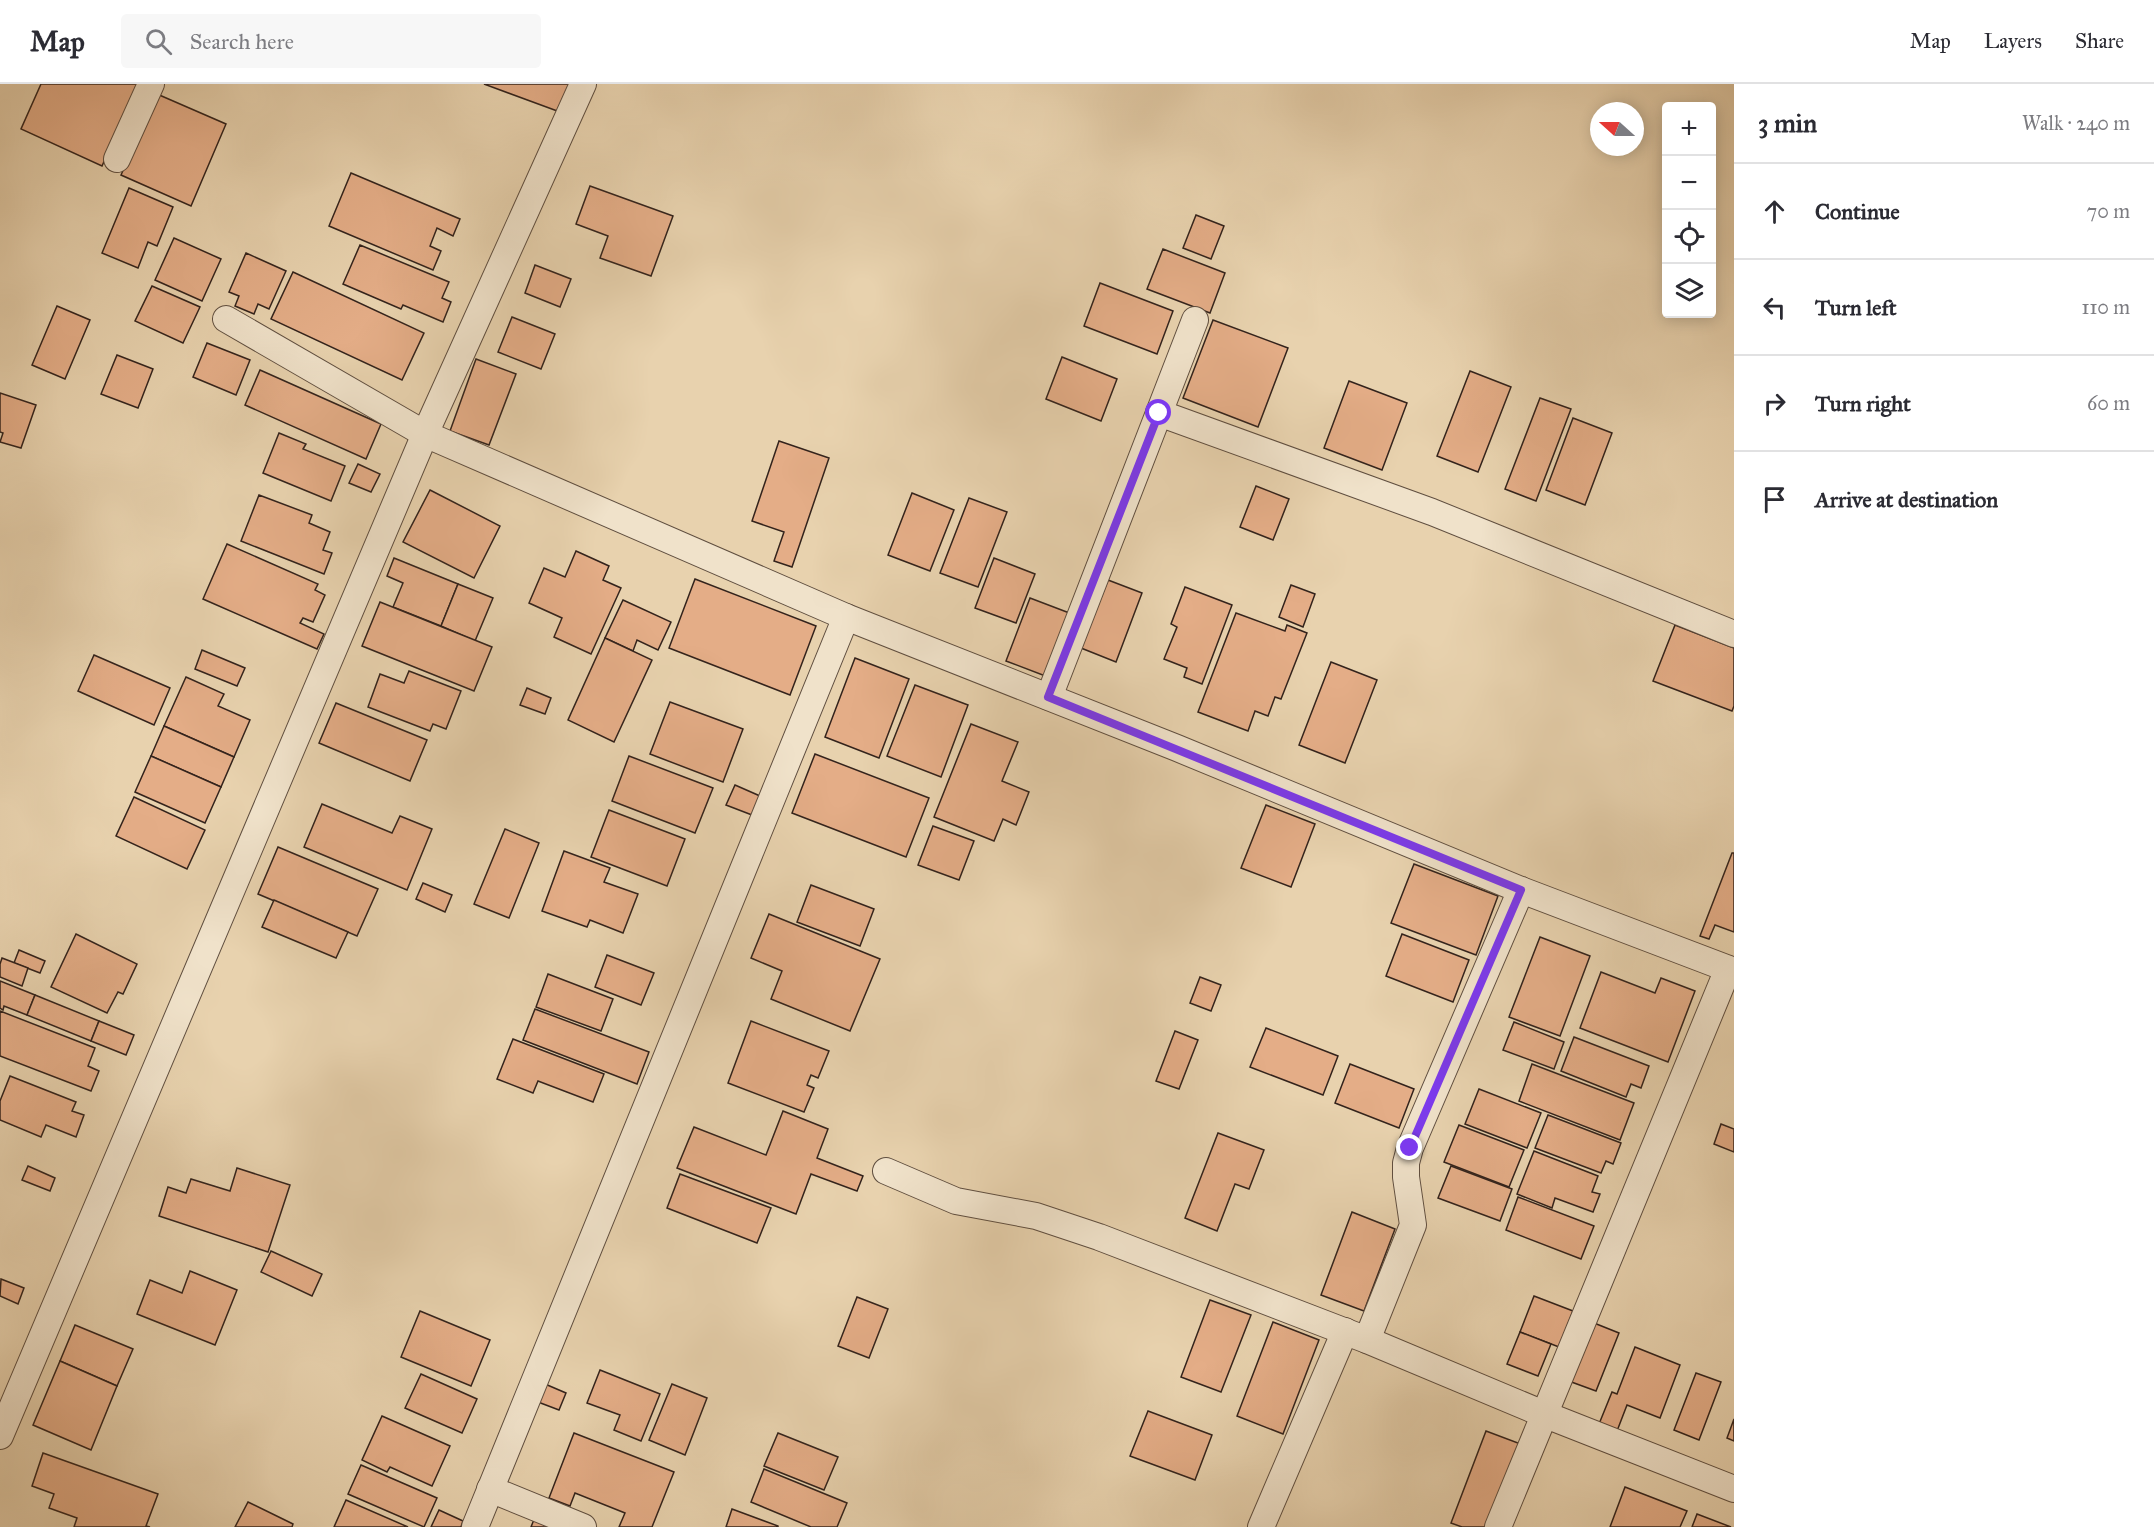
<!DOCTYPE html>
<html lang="en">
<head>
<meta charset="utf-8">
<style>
	body { margin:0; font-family:"IM FELL Great Primer",serif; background:#f7f7f7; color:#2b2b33 }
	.controls { position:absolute; right:18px; top:18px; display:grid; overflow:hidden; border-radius:6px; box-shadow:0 3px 15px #0003 }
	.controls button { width:54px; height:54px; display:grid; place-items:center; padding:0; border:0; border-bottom:2px solid #e1e1e2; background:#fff; color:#2b2b33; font:30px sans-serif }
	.compass { position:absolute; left:1590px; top:18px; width:54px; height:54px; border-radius:50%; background:#fff; box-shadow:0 3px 15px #0003; rotate:291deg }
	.stop { position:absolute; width:18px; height:18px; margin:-14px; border:4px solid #7c3aed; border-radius:50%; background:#fff }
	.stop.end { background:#7c3aed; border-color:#fff; box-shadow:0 2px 6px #0008 }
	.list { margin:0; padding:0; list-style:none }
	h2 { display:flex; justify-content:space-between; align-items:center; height:78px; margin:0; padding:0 24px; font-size:26px }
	h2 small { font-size:20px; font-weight:400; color:#7c7c81 }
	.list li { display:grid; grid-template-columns:39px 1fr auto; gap:18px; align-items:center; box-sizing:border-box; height:96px; padding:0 24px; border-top:2px solid #e1e1e2 }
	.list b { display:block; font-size:22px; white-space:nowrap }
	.list em { font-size:20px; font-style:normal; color:#7c7c81 }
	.icon { flex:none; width:33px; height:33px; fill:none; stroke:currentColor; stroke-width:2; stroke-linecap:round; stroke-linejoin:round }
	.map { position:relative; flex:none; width:1734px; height:1443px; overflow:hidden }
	header { display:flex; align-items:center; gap:36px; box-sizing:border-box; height:84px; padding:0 30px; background:#fff; border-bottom:2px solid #e1e1e2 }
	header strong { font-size:28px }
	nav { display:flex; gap:33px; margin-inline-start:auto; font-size:21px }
	.search { width:420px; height:54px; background:#f7f7f7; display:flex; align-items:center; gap:15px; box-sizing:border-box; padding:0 21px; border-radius:6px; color:#7c7c81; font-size:22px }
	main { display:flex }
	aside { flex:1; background:#fff }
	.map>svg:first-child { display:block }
	.building { fill:#e4ad87; stroke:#33231c; stroke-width:1.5 }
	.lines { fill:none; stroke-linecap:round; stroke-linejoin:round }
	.minor-casing { stroke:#604f40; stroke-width:28 }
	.minor { stroke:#f0e2ca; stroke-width:26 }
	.route { stroke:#7c3aed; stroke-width:8 }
</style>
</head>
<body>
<header>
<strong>Map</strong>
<div class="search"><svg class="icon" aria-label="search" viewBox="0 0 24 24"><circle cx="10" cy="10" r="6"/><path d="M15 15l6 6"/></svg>Search here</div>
<nav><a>Map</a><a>Layers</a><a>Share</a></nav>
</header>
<main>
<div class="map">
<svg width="1734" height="1443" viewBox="0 0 1734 1443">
	<rect width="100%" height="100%" fill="#e8d2ae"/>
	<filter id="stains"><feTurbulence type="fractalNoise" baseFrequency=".00333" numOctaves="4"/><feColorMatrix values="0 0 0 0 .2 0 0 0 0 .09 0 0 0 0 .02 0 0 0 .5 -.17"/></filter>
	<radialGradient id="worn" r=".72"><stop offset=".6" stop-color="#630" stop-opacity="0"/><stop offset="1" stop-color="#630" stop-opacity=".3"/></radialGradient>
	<g class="building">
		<polygon points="41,0 139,0 102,82 21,45"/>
		<polygon points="484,0 570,0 560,28"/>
		<polygon points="157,10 226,40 191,122 121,91"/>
		<polygon points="351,89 460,135 453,152 437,144 430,162 441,167 433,186 329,142"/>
		<polygon points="590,102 673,132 651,192 600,174 608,152 576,140"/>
		<polygon points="129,104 173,123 157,162 148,158 138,184 102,169"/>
		<polygon points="1196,131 1224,142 1211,175 1183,164"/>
		<polygon points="174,154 221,175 202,217 155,196"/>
		<polygon points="360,161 449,198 442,214 451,218 443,238 403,221 401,225 343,200"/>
		<polygon points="1163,165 1225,189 1210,229 1147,205"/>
		<polygon points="246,169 286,187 269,225 258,220 254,230 235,222 239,212 229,208"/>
		<polygon points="535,181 571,195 560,223 525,209"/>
		<polygon points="293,188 424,249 402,296 271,235"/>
		<polygon points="1100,199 1173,227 1157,270 1084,242"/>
		<polygon points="152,202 200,223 183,259 135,237"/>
		<polygon points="57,222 90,236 65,295 32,281"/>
		<polygon points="512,233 555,250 541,285 498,268"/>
		<polygon points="1213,236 1288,264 1258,343 1183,314"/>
		<polygon points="207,259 250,276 236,311 193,293"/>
		<polygon points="117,271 153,285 138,324 101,310"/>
		<polygon points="1062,273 1117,295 1101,337 1046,315"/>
		<polygon points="476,275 516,290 489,361 450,347"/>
		<polygon points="260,286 381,340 366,375 245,321"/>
		<polygon points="1470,287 1511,303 1478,388 1437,372"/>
		<polygon points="1349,297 1407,319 1382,386 1324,364"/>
		<polygon points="0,309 36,321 21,364 0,358 3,349 0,348"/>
		<polygon points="1540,314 1571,325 1536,417 1505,405"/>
		<polygon points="1573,334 1612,349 1585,421 1546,406"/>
		<polygon points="279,349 306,360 303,365 345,382 331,417 263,389"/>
		<polygon points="779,357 829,374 792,483 774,477 784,448 752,437"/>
		<polygon points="358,380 380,390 371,408 349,399"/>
		<polygon points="1256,402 1289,415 1273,456 1240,443"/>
		<polygon points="430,406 500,442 474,494 403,458"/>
		<polygon points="912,409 954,426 930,487 888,471"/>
		<polygon points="259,411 312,431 309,439 330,448 323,466 332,469 324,490 241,457"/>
		<polygon points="969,414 1007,428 978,503 940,489"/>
		<polygon points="227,460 318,500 315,506 325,511 313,538 303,534 300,539 324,550 317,565 203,515"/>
		<polygon points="576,467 609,482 603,496 621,504 591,570 554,553 562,534 529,519 544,484 565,493"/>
		<polygon points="394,474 458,500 441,542 393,523 403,499 387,492"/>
		<polygon points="994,474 1035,490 1016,539 975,524"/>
		<polygon points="695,495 816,542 790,611 669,564"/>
		<polygon points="1108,496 1142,509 1116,578 1081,564"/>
		<polygon points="458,500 493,514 475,557 441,542"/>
		<polygon points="1291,501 1315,510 1303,543 1279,533"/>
		<polygon points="1185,503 1232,521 1202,600 1184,593 1187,584 1164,575 1177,543 1171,540"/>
		<polygon points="1030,514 1072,530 1048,593 1006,577"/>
		<polygon points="623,516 671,538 658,566 637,556 633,567 605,554"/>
		<polygon points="380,518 492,563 474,607 362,562"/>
		<polygon points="1236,529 1285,547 1287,541 1307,549 1281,615 1275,613 1268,632 1255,627 1248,647 1198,628"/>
		<polygon points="1675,541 1734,564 1734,622 1732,627 1653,597"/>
		<polygon points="605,554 652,576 614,658 568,636"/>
		<polygon points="202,566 245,584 237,602 195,585"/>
		<polygon points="94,571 170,604 154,641 78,607"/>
		<polygon points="855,574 909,595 879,674 825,653"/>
		<polygon points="1331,578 1377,596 1345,679 1299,661"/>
		<polygon points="409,587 461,607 446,645 433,640 430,647 368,623 380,590 404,599"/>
		<polygon points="186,593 224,610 218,622 250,636 234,673 164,642"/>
		<polygon points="915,601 968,621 941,693 887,672"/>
		<polygon points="527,604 551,614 545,630 520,621"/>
		<polygon points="670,618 743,645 723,698 650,670"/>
		<polygon points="336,619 427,656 410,697 319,659"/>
		<polygon points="971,640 1018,658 1002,697 1029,708 1016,741 1003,735 994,757 934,733"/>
		<polygon points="164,642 234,673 221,703 151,672"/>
		<polygon points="815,670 929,714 906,773 792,729"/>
		<polygon points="151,672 221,703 205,739 135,708"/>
		<polygon points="629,672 713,704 695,749 612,717"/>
		<polygon points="735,701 760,712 752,731 726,721"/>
		<polygon points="134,713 205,746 187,785 116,752"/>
		<polygon points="322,720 392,749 400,732 432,745 407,806 304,763"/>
		<polygon points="1266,721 1315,740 1291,803 1241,784"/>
		<polygon points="609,726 685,755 667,802 591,773"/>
		<polygon points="933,742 974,757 959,796 918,781"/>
		<polygon points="505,745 539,759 509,834 474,820"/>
		<polygon points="278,763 378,805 357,852 258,810"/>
		<polygon points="564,767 610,784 604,798 638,810 623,849 590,836 587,843 542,827"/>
		<polygon points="1732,769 1734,769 1734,848 1715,841 1709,855 1700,852"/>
		<polygon points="1414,780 1498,812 1476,871 1391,839"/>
		<polygon points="423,799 452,811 445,828 416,815"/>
		<polygon points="811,801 874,825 860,862 797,838"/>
		<polygon points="274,816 348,848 336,874 262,843"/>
		<polygon points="769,830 880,875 850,947 771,915 782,887 751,874"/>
		<polygon points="76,850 137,880 123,910 118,908 107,929 51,903"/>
		<polygon points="1402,850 1469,876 1453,918 1386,892"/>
		<polygon points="1540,853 1590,872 1560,952 1509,933"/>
		<polygon points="19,866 45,877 40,889 14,879"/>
		<polygon points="607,871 654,889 641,921 595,903"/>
		<polygon points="2,874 28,884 22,902 0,893 0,880"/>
		<polygon points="1601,888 1655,909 1661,894 1695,907 1668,978 1580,944"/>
		<polygon points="548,890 613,915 601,947 536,923"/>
		<polygon points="1200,893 1221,901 1211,927 1190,919"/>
		<polygon points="0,897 35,911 27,931 4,922 3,926 0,924"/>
		<polygon points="35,911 99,937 91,957 27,931"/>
		<polygon points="535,925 649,968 637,1000 523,956"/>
		<polygon points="0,927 95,964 88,982 99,987 91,1007 0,972"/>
		<polygon points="99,937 134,951 126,971 91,957"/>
		<polygon points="751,937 829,967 818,994 811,991 807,1001 814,1004 804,1028 728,999"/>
		<polygon points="1514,938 1564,958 1554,985 1503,966"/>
		<polygon points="1266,944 1338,972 1323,1011 1250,983"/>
		<polygon points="1175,947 1198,956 1179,1005 1156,997"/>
		<polygon points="1574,953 1649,982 1641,1004 1631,1000 1626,1013 1561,987"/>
		<polygon points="513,955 604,990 593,1018 538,997 533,1009 497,995"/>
		<polygon points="1350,980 1414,1005 1399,1044 1335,1019"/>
		<polygon points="1532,980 1634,1019 1620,1056 1519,1017"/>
		<polygon points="10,992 76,1018 72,1027 84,1031 76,1053 46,1041 41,1053 0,1036 0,1017"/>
		<polygon points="1479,1005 1541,1029 1527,1064 1465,1040"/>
		<polygon points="783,1027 828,1045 817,1074 863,1092 857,1107 811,1090 796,1130 677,1084 694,1043 766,1071"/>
		<polygon points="1548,1031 1621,1059 1613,1080 1606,1077 1601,1089 1535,1064"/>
		<polygon points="1721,1040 1734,1045 1734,1068 1714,1060"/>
		<polygon points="1459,1041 1524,1066 1509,1103 1444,1078"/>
		<polygon points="1218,1049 1264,1066 1249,1105 1235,1100 1217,1147 1185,1134"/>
		<polygon points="1534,1067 1598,1092 1592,1108 1600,1110 1593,1128 1555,1114 1552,1124 1517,1110"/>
		<polygon points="28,1082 55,1094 50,1107 22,1096"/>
		<polygon points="1451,1082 1512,1105 1500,1137 1438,1114"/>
		<polygon points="237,1084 290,1101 268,1168 159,1132 168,1103 186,1109 191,1095 230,1107"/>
		<polygon points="680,1090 771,1124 757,1159 667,1124"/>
		<polygon points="1518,1113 1594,1142 1581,1175 1506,1146"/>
		<polygon points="1352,1128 1395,1145 1364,1227 1321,1211"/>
		<polygon points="271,1167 322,1190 312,1212 261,1188"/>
		<polygon points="190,1187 237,1206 215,1261 137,1230 150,1196 182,1209"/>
		<polygon points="1,1195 24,1204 18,1220 0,1212"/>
		<polygon points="1534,1212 1573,1227 1559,1263 1520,1248"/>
		<polygon points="857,1213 888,1225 869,1274 838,1262"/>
		<polygon points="1210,1216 1251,1231 1221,1308 1181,1293"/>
		<polygon points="420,1227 490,1256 471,1302 401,1273"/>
		<polygon points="1589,1237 1619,1249 1596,1307 1566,1296"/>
		<polygon points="1273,1238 1319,1256 1283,1350 1237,1332"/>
		<polygon points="75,1241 133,1265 117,1302 60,1277"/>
		<polygon points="1520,1248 1551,1260 1538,1292 1507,1280"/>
		<polygon points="1635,1263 1680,1281 1660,1334 1627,1321 1617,1347 1599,1340 1612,1308 1617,1310"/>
		<polygon points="60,1277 117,1302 91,1366 33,1341"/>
		<polygon points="600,1286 660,1310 641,1357 614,1346 620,1331 587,1319"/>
		<polygon points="1696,1289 1721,1298 1699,1356 1674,1346"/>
		<polygon points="421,1290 477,1315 462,1349 405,1324"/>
		<polygon points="545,1300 566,1309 559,1326 538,1318"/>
		<polygon points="672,1300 707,1314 685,1371 649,1356"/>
		<polygon points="1148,1327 1212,1351 1195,1396 1130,1372"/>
		<polygon points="382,1332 450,1362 432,1402 390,1383 387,1388 362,1376"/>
		<polygon points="1734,1335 1734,1357 1727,1354"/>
		<polygon points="1486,1347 1526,1362 1495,1443 1462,1443 1451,1439"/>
		<polygon points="574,1349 674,1388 652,1443 619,1443 625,1429 575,1409 570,1422 549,1414"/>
		<polygon points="778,1349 838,1373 824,1406 764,1382"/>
		<polygon points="43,1369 158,1410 146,1442 150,1443 74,1443 77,1434 49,1424 54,1410 32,1402"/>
		<polygon points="361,1381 437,1414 424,1443 348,1410"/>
		<polygon points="764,1385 847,1419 837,1443 811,1443 751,1418"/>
		<polygon points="1625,1403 1687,1427 1680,1443 1610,1443"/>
		<polygon points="346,1416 408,1443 334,1443"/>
		<polygon points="248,1418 293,1440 292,1443 235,1443"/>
		<polygon points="732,1425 778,1442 778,1443 726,1443"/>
		<polygon points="439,1426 463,1437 461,1443 431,1443"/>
		<polygon points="1697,1430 1731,1443 1692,1443"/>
		<polygon points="535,1433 558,1443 531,1443"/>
	</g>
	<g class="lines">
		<g class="minor-casing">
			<g id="minor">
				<polyline points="117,75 151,0"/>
				<polyline points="226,235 425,350 846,533 1177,664 1521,806 1734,887"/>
				<polyline points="1159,329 1432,428 1734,550"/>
				<polyline points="1049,613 1195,236"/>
				<polyline points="886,1087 956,1117 1036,1132 1099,1153 1367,1256 1546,1331 1734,1405"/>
				<polyline points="1367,1256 1413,1141 1406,1093 1406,1079 1410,1064 1521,806"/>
				<polyline points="0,1352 425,350 583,0"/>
				<polyline points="490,1405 583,1443"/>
				<polyline points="475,1443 846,533"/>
				<polyline points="1261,1443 1345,1247"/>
				<polyline points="1498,1443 1728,885"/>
			</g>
		</g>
		<use href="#minor" class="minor"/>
	</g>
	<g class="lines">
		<polyline class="route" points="1159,329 1048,613 1521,806 1410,1064"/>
	</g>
	<rect width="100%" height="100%" filter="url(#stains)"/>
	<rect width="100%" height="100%" fill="url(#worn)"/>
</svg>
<div class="controls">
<button>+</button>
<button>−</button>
<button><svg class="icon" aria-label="locate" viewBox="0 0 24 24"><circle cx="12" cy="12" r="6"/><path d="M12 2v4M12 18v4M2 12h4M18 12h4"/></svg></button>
<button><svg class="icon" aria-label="layers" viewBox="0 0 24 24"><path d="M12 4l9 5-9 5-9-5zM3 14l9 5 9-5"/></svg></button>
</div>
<svg class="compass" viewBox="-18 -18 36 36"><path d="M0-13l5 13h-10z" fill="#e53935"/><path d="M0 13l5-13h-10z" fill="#7c7c81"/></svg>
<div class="stop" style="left:1159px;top:329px"></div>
<div class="stop end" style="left:1410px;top:1064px"></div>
</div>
<aside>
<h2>3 min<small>Walk · 240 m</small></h2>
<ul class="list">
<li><svg class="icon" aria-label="ahead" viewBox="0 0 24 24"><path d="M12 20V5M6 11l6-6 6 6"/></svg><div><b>Continue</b></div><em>70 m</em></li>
<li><svg class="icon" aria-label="left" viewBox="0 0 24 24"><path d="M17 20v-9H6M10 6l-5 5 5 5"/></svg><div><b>Turn left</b></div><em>110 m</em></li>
<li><svg class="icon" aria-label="right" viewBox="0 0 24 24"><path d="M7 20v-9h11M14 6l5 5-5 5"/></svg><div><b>Turn right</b></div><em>60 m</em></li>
<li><svg class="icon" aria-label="arrive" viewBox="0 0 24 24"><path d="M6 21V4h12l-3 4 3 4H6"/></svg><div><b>Arrive at destination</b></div></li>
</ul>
</aside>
</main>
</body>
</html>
